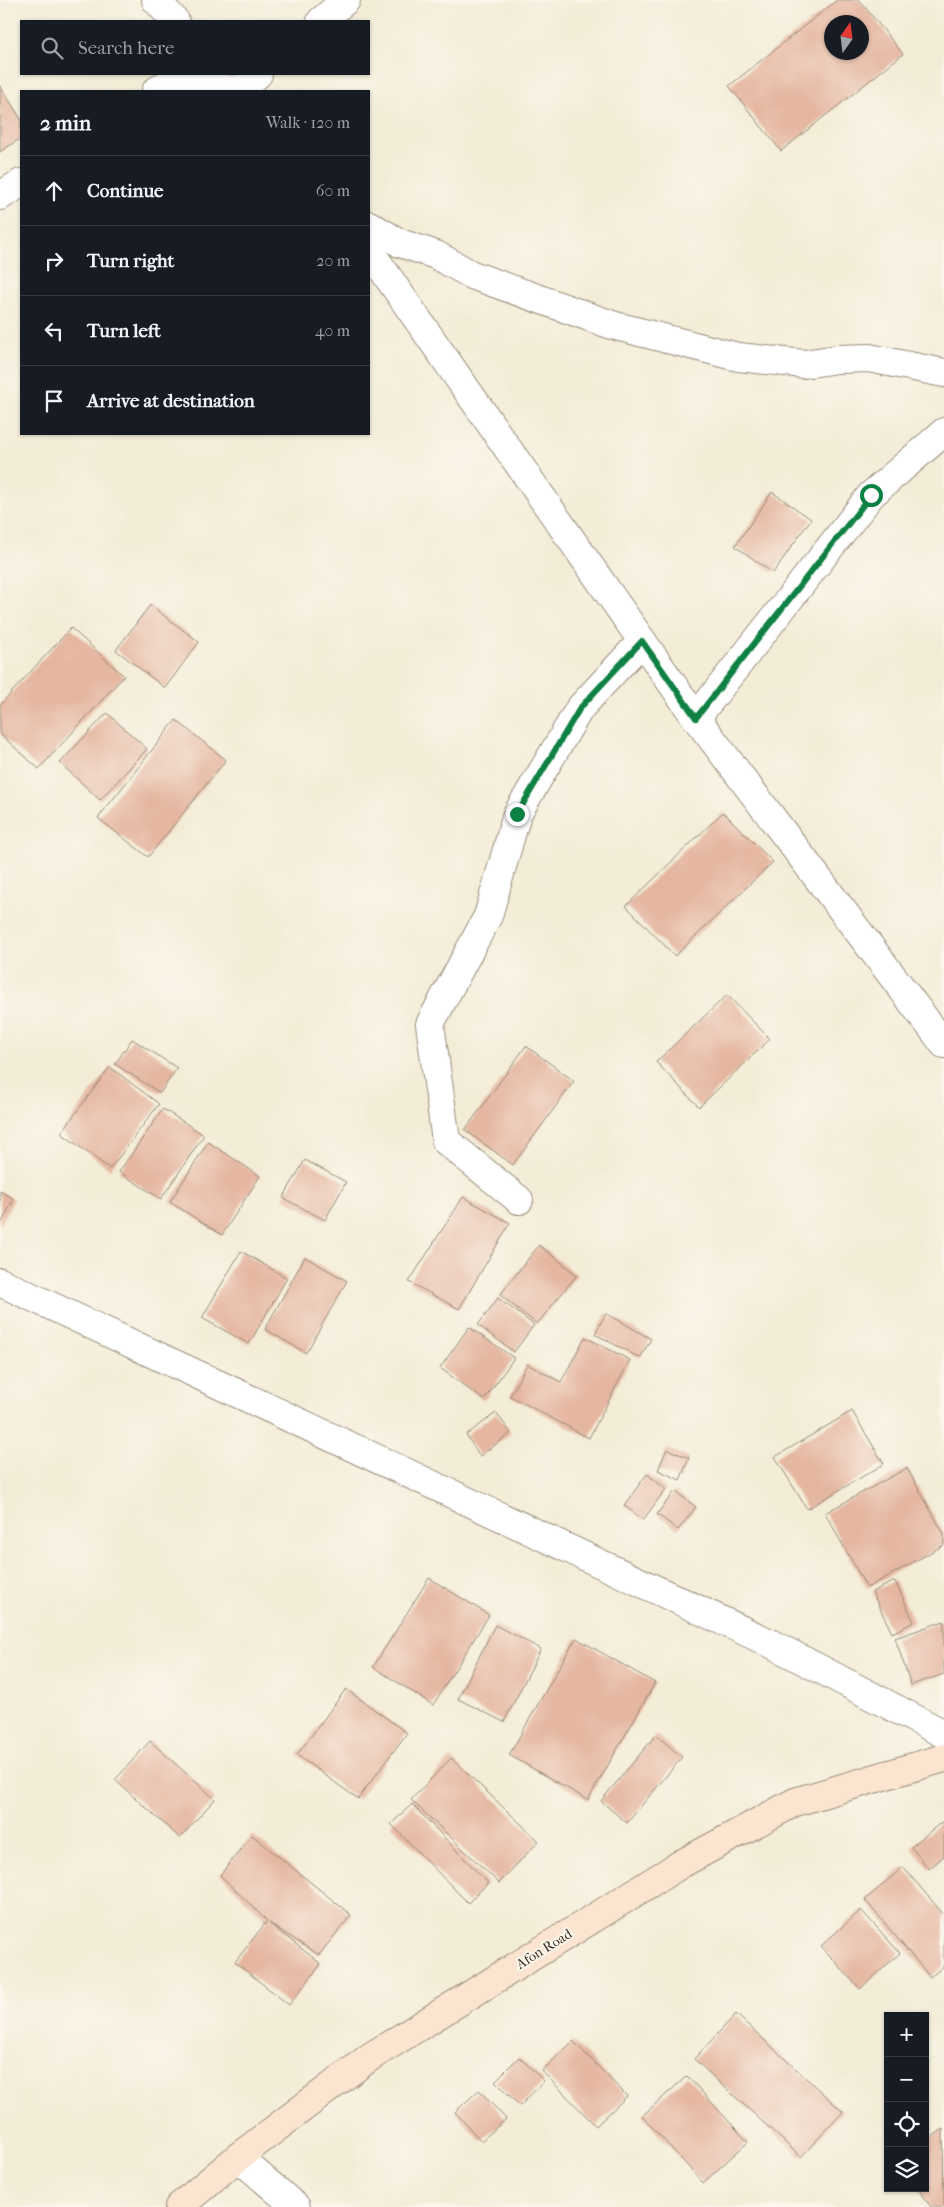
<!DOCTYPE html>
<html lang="en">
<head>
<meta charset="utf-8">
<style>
	body { margin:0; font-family:"IM FELL French Canon",serif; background:#20242c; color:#f1f3f6 }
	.controls { position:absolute; right:15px; bottom:15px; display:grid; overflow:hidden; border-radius:0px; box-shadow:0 1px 4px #0004 }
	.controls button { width:45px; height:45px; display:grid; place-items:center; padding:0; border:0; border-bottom:1px solid #363941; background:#171b24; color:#f1f3f6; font:25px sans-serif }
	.compass { position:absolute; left:824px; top:15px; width:45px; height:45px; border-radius:50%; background:#171b24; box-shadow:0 1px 4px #0004; rotate:14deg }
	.stop { position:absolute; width:15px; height:15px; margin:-11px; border:4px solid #0b8043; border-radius:50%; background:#fff }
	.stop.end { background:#0b8043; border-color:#fff; box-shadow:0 1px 5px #0008 }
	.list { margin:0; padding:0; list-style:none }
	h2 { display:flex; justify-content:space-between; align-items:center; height:65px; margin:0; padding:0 20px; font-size:21px }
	h2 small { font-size:16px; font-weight:400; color:#9ea1a6 }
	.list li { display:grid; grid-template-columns:32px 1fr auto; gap:15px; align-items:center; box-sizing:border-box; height:70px; padding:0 20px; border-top:1px solid #363941 }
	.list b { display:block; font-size:19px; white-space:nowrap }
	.list em { font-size:16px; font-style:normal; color:#9ea1a6 }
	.icon { flex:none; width:28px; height:28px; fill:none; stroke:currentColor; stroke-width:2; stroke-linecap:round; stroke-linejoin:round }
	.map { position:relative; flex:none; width:944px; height:2207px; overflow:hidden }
	.search { position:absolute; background:#171b24; box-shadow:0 1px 4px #0004; left:20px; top:20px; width:350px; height:55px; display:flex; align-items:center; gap:12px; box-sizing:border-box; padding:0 18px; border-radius:0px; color:#9ea1a6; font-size:19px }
	.panel { position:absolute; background:#171b24; box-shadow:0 1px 4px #0004; left:20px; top:90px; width:350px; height:345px; border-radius:0px }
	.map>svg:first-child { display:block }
	.building { fill:#e5b6a0; fill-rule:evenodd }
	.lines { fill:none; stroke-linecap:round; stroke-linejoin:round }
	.minor-casing { stroke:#978b7a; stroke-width:30 }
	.secondary-casing { stroke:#978b7a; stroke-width:30 }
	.minor { stroke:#fff; stroke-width:28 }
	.secondary { stroke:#fce5d0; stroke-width:28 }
	.route { stroke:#0b8043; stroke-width:6 }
	.labels { text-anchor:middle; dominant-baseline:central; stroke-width:4; stroke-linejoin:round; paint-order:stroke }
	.street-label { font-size:14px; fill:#3b2a1e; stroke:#fbf7ec }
</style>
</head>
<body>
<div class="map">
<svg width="944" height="2207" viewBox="0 0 944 2207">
	<rect width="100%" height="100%" fill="#fbf7ec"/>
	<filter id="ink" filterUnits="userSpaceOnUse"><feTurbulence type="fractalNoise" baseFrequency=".02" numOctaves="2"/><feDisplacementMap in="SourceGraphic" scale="10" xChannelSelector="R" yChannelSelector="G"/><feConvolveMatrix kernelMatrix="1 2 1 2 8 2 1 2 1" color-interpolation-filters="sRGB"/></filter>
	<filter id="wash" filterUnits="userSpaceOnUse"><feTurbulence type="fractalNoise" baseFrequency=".0096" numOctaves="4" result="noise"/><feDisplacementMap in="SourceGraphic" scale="20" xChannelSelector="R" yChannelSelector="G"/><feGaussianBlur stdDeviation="1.12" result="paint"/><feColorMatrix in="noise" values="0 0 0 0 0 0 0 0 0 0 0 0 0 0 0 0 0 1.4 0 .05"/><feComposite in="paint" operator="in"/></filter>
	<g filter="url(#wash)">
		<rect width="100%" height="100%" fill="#f3ecd7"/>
		<g id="blocks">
			<g class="building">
				<path d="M 837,0 L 859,0 L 903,54 L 781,151 L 729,86 ZM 832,22 L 862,22 L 862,52 L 832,52 Z"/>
				<polygon points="0,86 21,119 21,138 0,152"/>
				<polygon points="772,492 811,519 773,573 735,546"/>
				<polygon points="150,605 199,642 165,688 116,650"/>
				<polygon points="71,628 124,676 39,769 0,734 0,705"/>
				<polygon points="107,713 147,749 100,800 60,763"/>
				<polygon points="176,720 226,760 148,857 98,818"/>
				<polygon points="723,812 773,862 675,956 626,906"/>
				<polygon points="727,995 770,1039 699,1107 656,1062"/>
				<polygon points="132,1039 177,1068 160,1093 115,1064"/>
				<polygon points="526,1046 574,1081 513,1165 465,1130"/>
				<polygon points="110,1067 159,1104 110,1169 61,1133"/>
				<polygon points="163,1109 204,1135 161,1199 119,1172"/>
				<polygon points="208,1142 260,1176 222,1235 170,1202"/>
				<polygon points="305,1160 346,1182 325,1220 283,1198"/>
				<polygon points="0,1191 14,1199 0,1226"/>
				<polygon points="463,1197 510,1223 459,1309 409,1282"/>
				<polygon points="539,1245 577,1275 537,1324 500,1295"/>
				<polygon points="241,1251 287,1278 249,1344 202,1318"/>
				<polygon points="305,1257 347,1281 306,1353 265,1329"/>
				<polygon points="498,1298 534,1325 514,1352 478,1325"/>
				<polygon points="606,1313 651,1339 640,1358 595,1334"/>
				<polygon points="469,1327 514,1358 484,1400 440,1368"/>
				<polygon points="585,1337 630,1360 589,1438 510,1396 527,1364 561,1382"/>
				<polygon points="852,1411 884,1464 807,1509 775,1457"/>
				<polygon points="496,1413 511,1433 480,1456 466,1435"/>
				<polygon points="667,1449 689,1458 680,1480 658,1470"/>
				<polygon points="907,1468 944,1534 944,1545 867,1588 825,1513"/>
				<polygon points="647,1474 666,1489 643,1520 624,1505"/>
				<polygon points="675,1491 696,1507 678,1530 657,1514"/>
				<polygon points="429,1578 489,1615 433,1705 373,1667"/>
				<polygon points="895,1581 914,1622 892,1633 872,1592"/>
				<polygon points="944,1621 944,1674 911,1685 895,1638"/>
				<polygon points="495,1625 541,1649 504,1722 458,1699"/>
				<polygon points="576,1638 655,1683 588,1800 509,1755"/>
				<polygon points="346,1689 407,1733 358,1799 297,1755"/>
				<polygon points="656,1735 682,1757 627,1823 601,1801"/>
				<polygon points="150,1741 215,1799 180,1838 115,1780"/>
				<polygon points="451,1758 539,1841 499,1883 411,1800"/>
				<polygon points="412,1804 488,1883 468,1903 391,1824"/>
				<polygon points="944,1820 944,1856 929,1869 911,1847"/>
				<polygon points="252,1835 351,1915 319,1955 269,1923 321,1964 289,2005 235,1962 267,1921 220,1875"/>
				<polygon points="903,1867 944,1915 944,1966 930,1977 865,1900"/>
				<polygon points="861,1910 900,1953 860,1989 821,1946"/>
				<polygon points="736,2014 843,2112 801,2157 694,2059"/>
				<polygon points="573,2041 627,2096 596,2126 542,2071"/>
				<polygon points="519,2057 544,2081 520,2106 495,2081"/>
				<polygon points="687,2076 748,2142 703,2183 642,2116"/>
				<polygon points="479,2090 506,2119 481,2141 455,2112"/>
				<polygon points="943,2129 944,2207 931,2207 918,2188 925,2188 925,2142"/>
			</g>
		</g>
	</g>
	<g filter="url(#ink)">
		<use href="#blocks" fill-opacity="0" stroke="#978b7a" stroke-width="1"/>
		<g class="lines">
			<g class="minor-casing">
				<g id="minor">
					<polyline points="156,0 175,21"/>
					<polyline points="321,21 346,0"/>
					<polyline points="156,91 170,82 239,90 258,74"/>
					<polyline points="0,196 21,183"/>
					<polyline points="369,225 400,243 436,255 472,275 612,325 738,357 804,364 837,359 869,358 944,373"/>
					<polyline points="369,250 696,718 944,1044"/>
					<polyline points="696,718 871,495 944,432"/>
					<polyline points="519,1200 446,1141 430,1024 488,916 517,814 580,708 642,641"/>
					<polyline points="0,1282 774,1645 944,1734"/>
					<polyline points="238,2157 296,2207"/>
				</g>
			</g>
			<g class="secondary-casing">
				<polyline id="secondary" points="179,2207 238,2157 370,2057 681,1864 795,1802 944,1758"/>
			</g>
			<use href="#minor" class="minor"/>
			<use href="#secondary" class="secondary"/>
		</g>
	</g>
	<g class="lines" filter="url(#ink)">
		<polyline class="route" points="517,814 580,708 642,641 696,718 871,495"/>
	</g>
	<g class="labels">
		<g class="street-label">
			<text transform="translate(544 1949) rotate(-32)">Afon Road</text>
		</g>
	</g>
</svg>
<div class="controls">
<button>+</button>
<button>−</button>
<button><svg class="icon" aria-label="locate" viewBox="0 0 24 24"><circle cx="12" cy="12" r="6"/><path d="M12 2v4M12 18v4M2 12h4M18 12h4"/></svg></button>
<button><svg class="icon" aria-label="layers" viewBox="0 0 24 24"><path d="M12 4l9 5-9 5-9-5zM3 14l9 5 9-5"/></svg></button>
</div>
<svg class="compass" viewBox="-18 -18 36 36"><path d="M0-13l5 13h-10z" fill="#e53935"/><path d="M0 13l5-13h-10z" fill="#9ea1a6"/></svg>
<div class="stop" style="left:871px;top:495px"></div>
<div class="stop end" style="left:517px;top:814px"></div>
<div class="search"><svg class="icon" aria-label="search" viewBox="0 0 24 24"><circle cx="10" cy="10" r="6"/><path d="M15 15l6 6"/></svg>Search here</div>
<section class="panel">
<h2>2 min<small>Walk · 120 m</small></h2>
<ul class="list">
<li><svg class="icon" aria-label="ahead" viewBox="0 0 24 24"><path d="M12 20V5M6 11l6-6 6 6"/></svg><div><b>Continue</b></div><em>60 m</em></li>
<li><svg class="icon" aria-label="right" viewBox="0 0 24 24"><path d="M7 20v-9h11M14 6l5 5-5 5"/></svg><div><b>Turn right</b></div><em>20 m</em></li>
<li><svg class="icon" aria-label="left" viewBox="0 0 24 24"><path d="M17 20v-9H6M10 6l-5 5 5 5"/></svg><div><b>Turn left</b></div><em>40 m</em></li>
<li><svg class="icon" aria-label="arrive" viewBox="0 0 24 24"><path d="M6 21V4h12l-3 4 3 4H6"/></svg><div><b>Arrive at destination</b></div></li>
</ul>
</section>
</div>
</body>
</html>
